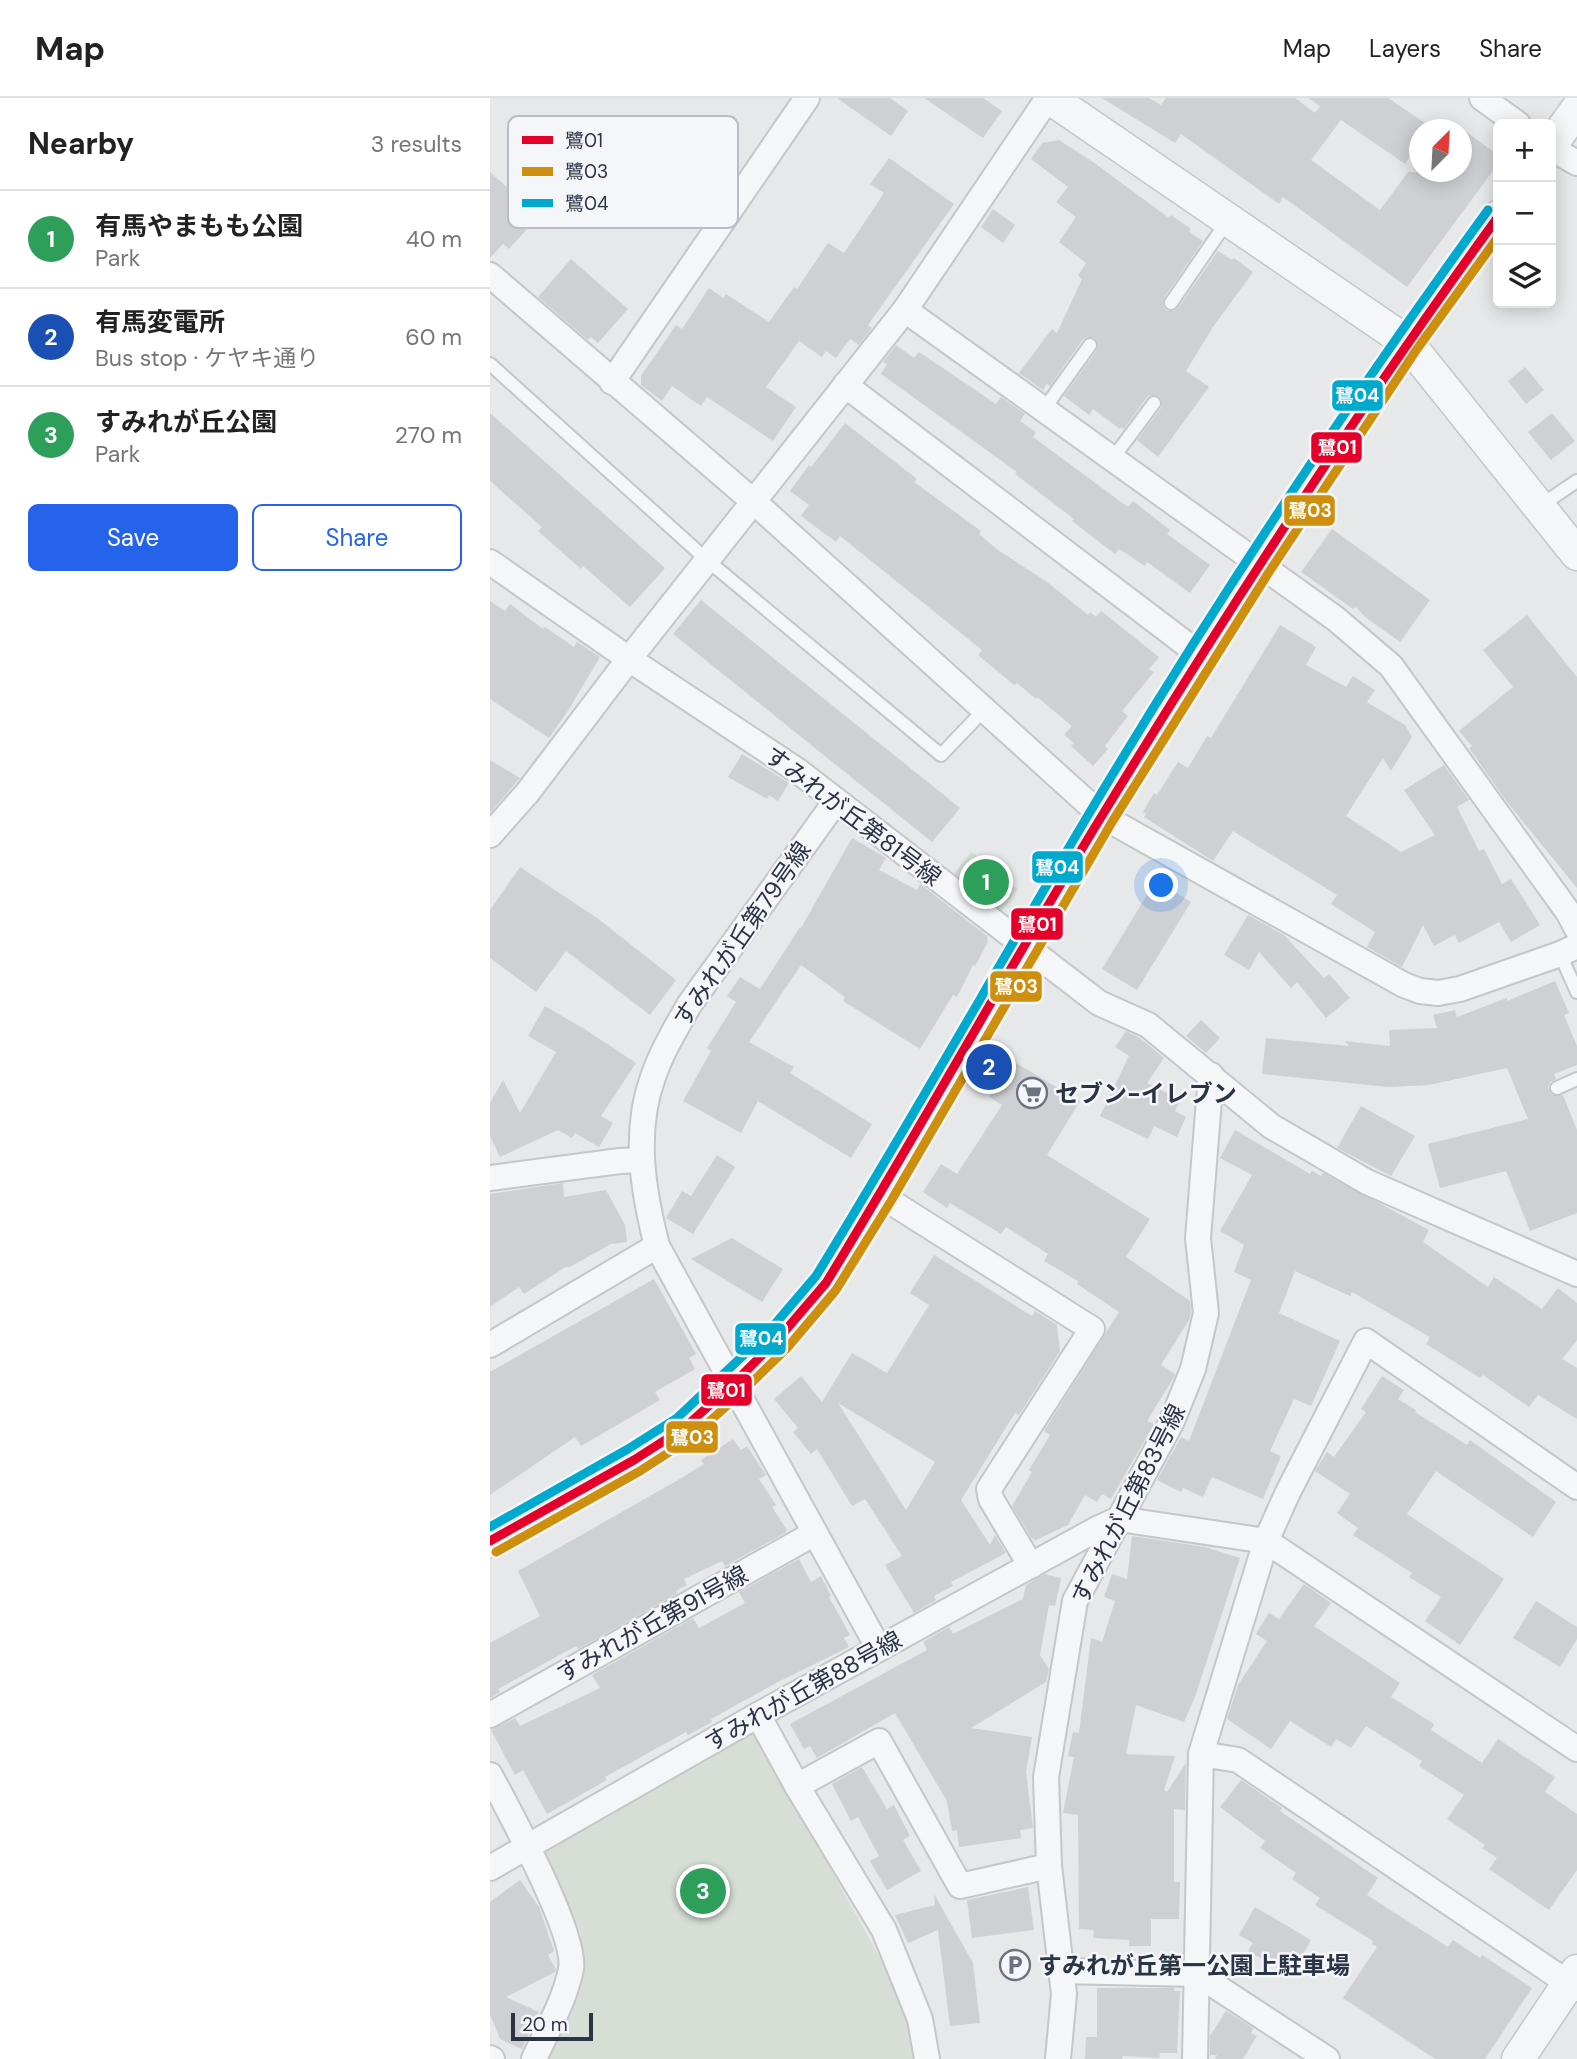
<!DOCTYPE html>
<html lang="en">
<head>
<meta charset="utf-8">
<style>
	body { margin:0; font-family:"DM Sans","Noto Sans JP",sans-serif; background:#f6f6f6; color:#222 }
	.controls { position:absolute; right:21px; top:21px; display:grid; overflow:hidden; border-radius:10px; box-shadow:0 4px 18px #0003 }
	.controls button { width:63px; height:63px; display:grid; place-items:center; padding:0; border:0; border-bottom:2px solid #e0e0e0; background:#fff; color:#222; font:35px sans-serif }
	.compass { position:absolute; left:919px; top:21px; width:63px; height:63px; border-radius:50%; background:#fff; box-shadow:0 4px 18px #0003; rotate:24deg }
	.scale { position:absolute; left:21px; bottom:18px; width:82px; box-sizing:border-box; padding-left:7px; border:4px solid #2b3445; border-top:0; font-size:19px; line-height:24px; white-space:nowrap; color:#2b3445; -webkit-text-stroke:5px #f4f6f9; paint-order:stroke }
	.you { position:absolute; left:672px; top:788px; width:24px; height:24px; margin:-18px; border:5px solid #fff; border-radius:50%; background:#1a73e8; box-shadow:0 0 0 10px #1a73e833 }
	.badge { display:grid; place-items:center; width:46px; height:46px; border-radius:50%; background:#2563eb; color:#fff; font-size:23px; font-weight:700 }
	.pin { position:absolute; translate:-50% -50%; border:4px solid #fff; box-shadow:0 2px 7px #0006 }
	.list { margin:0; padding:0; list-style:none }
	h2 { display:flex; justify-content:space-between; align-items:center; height:91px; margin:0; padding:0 28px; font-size:30px }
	h2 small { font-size:23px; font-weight:400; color:#767676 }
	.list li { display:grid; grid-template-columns:46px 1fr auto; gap:21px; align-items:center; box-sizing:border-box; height:98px; padding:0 28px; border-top:2px solid #e0e0e0 }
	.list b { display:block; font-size:26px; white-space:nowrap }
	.list p { margin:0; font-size:23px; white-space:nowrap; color:#767676 }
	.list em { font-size:23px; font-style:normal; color:#767676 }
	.actions { display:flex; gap:14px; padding:21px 28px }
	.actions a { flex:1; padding:16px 0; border:2px solid #2563eb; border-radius:10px; text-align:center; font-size:24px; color:#2563eb }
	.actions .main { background:#2563eb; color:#fff }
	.icon { flex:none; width:38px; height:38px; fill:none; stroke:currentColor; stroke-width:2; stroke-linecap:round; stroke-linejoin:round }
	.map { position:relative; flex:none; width:1087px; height:1961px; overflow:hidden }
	header { display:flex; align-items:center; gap:42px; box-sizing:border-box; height:98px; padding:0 35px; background:#fff; border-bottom:2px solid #e0e0e0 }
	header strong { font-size:33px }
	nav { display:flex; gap:38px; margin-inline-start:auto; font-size:24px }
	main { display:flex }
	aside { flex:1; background:#fff }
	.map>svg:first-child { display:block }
	.green { fill:#d6ded6 }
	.building { fill:#ced0d3; fill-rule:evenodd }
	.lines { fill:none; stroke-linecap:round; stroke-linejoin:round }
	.service-casing { stroke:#c4c6c8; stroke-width:16 }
	.minor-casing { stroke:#c4c6c8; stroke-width:28 }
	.tertiary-casing { stroke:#c4c6c8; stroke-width:35 }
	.service { stroke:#f5f6f7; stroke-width:12 }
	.minor { stroke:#f5f6f7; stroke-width:24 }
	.tertiary { stroke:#f5f6f7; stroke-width:32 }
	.bus-1-casing { stroke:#f4f6f9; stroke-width:14 }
	.bus-2-casing { stroke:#f4f6f9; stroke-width:14 }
	.bus-3-casing { stroke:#f4f6f9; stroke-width:14 }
	.bus-1 { stroke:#e4002b; stroke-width:9 }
	.bus-2 { stroke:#ce8f0e; stroke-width:9 }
	.bus-3 { stroke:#00a9ce; stroke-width:9 }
	.labels { text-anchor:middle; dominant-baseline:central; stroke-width:5; stroke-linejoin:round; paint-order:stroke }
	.street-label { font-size:24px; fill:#2b3445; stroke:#f4f6f9 }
	.poi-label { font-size:24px; font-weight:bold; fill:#2b3445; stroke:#f4f6f9; text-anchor:start }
	.key { fill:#f4f6f9; stroke:#b8bcc3; stroke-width:2 }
	.key-label { font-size:19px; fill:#2b3445 }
	.line-badge { stroke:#f4f6f9; stroke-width:2.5 }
	.badge-label { font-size:19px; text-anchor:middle; font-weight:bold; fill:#fff }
</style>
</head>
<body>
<header>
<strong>Map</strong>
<nav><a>Map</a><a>Layers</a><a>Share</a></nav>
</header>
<main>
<aside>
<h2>Nearby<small>3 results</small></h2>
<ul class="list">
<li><span class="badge" style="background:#2e9e5b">1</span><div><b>有馬やまもも公園</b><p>Park</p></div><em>40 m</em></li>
<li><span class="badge" style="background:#1a4fb4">2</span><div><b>有馬変電所</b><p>Bus stop · ケヤキ通り</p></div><em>60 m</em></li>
<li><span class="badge" style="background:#2e9e5b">3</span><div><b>すみれが丘公園</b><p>Park</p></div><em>270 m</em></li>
</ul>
<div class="actions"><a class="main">Save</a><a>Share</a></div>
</aside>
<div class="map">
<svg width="1087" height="1961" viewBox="0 0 1087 1961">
	<rect width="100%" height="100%" fill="#e6e8ea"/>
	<g class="green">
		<polygon points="481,754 528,791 511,814 463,777"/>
		<polygon points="264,1633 394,1867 415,1910 428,1961 54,1961 93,1867 90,1834 53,1751"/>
	</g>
	<g class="building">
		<polygon points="347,0 400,0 418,13 401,38"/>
		<polygon points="434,0 493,0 512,13 493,40"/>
		<polygon points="612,0 659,0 671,7 676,0 805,0 825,15 830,8 818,0 898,0 941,29 939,32 929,32 929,45 915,66 851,22 821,62 890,112 918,74 971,74 971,30 1008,57 1008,66 917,189 793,99 789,106 691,36 685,45"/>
		<polygon points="569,42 603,64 679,120 681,117 701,131 699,134 713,143 674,200 673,208 677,213 684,213 688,210 728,153 742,162 744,160 763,174 723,229 696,273 719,289 668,359 647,342 671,310 672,302 669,298 661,297 657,299 634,331 631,329 630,331 603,311 599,317 574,298 607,252 608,244 605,240 597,239 593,241 560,288 557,286 553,292 529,275 562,231 567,235 592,181 588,178 596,165 569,144 586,119 566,104 578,89 541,61 552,45"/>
		<polygon points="399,60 464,106 378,227 382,230 369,247 360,241 346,260 336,253 332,259 309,243 276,289 306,309 283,343 217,299 211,308 182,288 172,303 151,287 151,278 186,227 192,231 219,190 233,200 236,196 279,224 304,189 307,191 338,145 354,155 394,95 380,86"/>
		<polygon points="0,74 49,118 19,151 13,146 0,160"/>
		<polygon points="503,111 525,127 513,145 491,129"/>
		<polygon points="81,161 138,211 108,245 101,239 98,242 48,199"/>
		<polygon points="406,247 424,260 429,254 506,306 511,299 535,316 530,323 546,334 543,339 638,409 643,403 680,432 677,436 720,467 700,495 657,464 655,468 629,451 625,456 582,423 584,421 525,376 527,374 391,276 397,266 393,264"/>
		<polygon points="1035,269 1054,292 1036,306 1018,283"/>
		<polygon points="0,315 175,470 140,509 93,468 91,471 48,433 52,429 0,383"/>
		<polygon points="1062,315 1085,343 1061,362 1038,334"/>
		<polygon points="355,325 427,381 424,384 491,433 489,436 508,452 557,484 598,517 600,514 606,519 611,513 669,559 659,571 664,574 632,613 638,618 615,648 618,651 603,668 581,648 584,645 574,637 582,628 547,599 546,601 527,585 524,587 488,557 492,552 350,438 346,444 311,418 319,407 300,393 319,367 321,369"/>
		<polygon points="842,431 940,502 910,544 875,519 866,509 863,511 811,474"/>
		<polygon points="211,502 470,710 442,744 183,536"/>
		<polygon points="0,503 15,513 20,506 53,531 55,529 84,549 87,544 110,559 79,611 59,640 0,601"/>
		<polygon points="1037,517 1087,579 1087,790 1017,704 979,650 982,648 969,633 1023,589 993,552"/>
		<polygon points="790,527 826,549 816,567 856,589 863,578 885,592 877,604 915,627 922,639 901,673 893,660 856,718 911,754 945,737 914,692 954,667 979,702 967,709 989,753 994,751 1012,786 1021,781 1050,827 1021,844 1009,824 969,845 965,837 944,848 933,827 912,869 877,849 885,834 841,806 847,797 743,733 723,763 654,719 656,716 653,714 664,695 667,697 688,664 698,670 717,638 721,640"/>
		<polygon points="252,656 299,685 288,703 279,697 277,701 238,679"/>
		<polygon points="0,662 30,680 0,715"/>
		<polygon points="362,740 396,760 389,772 427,792 430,786 497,838 498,844 485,868 483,867 467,899 463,897 430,951 353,903 355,899 311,867 259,944 304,969 300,975 382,1026 361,1060 268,1003 251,1035 193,1003 221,953 217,950 246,904 237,898 250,879 270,891 310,829 311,830"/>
		<polygon points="30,769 107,820 186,882 160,917 76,853 46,894 0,860 0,812"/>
		<polygon points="666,782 701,804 647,892 612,871"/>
		<polygon points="758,817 794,837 834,880 839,876 860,900 836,920 807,884 801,890 769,854 759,872 734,857"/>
		<polygon points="1065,883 1079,915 1074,917 1087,948 1087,967 1064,976 1066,981 1060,984 1058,990 1062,997 1073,997 1087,1032 1087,1115 1040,1133 1016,1073 950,1090 938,1046 1038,1021 1017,970 939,987 898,989 772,976 776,940 859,948 855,943 900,948 899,932 947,930 943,917 965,912 967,919 1017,900 1017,903"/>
		<polygon points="55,908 96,932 146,965 111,1018 123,1025 109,1049 85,1035 82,1040 68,1032 10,1059 0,1038 0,1005 13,982 30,1015 66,954 38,938"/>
		<polygon points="711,922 730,940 716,955 696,938"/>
		<polygon points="636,933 650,940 674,960 657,985 691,1002 685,1013 696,1019 687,1039 664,1028 658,1041 610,1018 639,958 625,949"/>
		<polygon points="521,962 590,1003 557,1057 660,1121 636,1159 700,1203 701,1214 699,1222 671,1267 685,1276 684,1279 657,1323 664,1326 621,1401 612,1396 607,1404 595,1397 578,1427 544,1443 544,1440 542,1441 522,1408 542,1374 539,1372 560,1337 554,1333 629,1214 587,1186 588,1183 554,1163 558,1156 516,1129 511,1136 460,1105 457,1110 433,1094 451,1066 467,1076 512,1007 499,999"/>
		<polygon points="871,1008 925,1038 901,1078 847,1050"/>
		<polygon points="745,1032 820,1076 822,1073 831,1078 833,1075 939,1132 933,1144 998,1189 1004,1179 1052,1211 1068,1190 1087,1205 1087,1242 1072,1261 1087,1270 1087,1321 1048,1297 1039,1309 993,1277 990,1280 936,1246 940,1239 862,1194 860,1198 805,1173 789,1215 850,1243 821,1308 804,1301 780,1353 791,1358 773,1401 722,1379 713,1399 693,1390 691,1394 667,1382 691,1339 699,1343 761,1182 744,1174 754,1147 730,1133 762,1077 730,1060"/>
		<polygon points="227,1057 245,1069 203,1136 176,1120 192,1093 201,1098"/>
		<polygon points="73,1085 74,1099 116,1092 135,1127 137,1144 121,1146 78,1170 77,1168 34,1196 29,1189 0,1209 0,1096"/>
		<polygon points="242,1140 293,1171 272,1204 201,1161"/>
		<path d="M 444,1157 L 542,1218 L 545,1213 L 567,1227 L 570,1253 L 529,1317 L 525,1315 L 471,1402 L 500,1447 L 505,1437 L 516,1455 L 461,1484 L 463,1488 L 444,1498 L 446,1502 L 424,1515 L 395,1467 L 412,1458 L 375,1401 L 362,1408 L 327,1351 L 321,1356 L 303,1334 L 308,1330 L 284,1301 L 311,1278 L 332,1304 L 362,1255 L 397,1275 L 439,1207 L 420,1195 ZM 348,1305 L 445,1364 L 416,1412 Z"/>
		<polygon points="164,1181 206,1256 199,1260 205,1271 165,1294 170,1302 91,1348 85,1339 0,1397 0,1274"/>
		<polygon points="892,1278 914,1292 908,1301 926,1312 925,1314 977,1347 980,1342 1066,1404 1043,1439 946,1373 917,1416 1014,1481 970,1547 935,1523 951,1499 919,1479 922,1475 863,1437 868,1430 847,1415 860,1396 825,1373 837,1354 844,1359 876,1314 871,1311"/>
		<polygon points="243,1341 251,1352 257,1348 276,1377 269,1381 286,1407 282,1409 297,1432 295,1435 235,1468 232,1463 194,1481 197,1487 186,1493 188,1495 88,1551 86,1548 8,1591 10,1594 0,1600 0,1545 50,1518 28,1473 188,1382 214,1366 211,1362"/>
		<polygon points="642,1438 715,1449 750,1460 705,1599 694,1624 646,1607 636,1656 685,1658 674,1692 677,1694 696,1665 695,1712 684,1711 684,1784 690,1784 689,1821 661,1821 661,1848 639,1848 639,1842 603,1840 604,1832 589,1831 588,1717 573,1715 584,1659 578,1658 583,1634 589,1635 601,1540 612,1544 625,1503 614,1499 622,1476 637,1481"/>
		<polygon points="309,1461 321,1484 331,1478 341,1498 339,1499 360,1537 354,1540 359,1549 288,1584 221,1621 222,1624 198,1637 196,1634 115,1679 117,1682 57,1716 33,1672 25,1677 1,1632 25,1620 30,1628 110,1590 102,1577 203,1520 209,1530 235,1516 255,1505 249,1494"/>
		<polygon points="555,1476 571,1480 565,1508 559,1507 550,1557 559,1571 556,1584 481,1630 542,1639 536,1674 543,1730 530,1732 531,1740 469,1749 467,1732 462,1733 457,1703 405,1615 327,1660 320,1648 314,1651 300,1626 437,1552 433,1544 459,1529 463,1536 533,1501 536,1487"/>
		<polygon points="814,1486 841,1505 824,1528 910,1585 901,1599 944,1626 941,1632 992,1665 1008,1641 1065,1679 1055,1694 1087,1716 1087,1772 1059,1812 999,1771 1007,1760 992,1750 995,1747 957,1721 974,1697 929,1668 932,1663 876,1628 861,1650 846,1641 841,1649 800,1623 781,1651 737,1621 748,1587 777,1543 766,1536 779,1515 789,1521"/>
		<polygon points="1046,1503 1087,1529 1087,1541 1070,1569 1023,1540"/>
		<polygon points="372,1669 397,1711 404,1707 420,1738 413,1742 431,1773 397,1792 380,1763 389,1758 368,1719 361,1723 342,1686"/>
		<polygon points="751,1682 792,1710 790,1713 888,1780 877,1797 958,1849 963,1842 990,1860 992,1857 1042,1890 995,1961 945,1961 853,1900 887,1849 882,1846 883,1843 825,1807 830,1800 802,1781 806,1775 770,1750 775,1743 730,1709"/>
		<polygon points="30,1782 49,1809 64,1853 58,1857 66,1871 65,1874 16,1899 49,1914 32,1951 10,1941 0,1916 0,1804"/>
		<polygon points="538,1789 544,1832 482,1840 477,1802"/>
		<polygon points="444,1796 483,1865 490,1925 460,1928 448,1832 418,1845 405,1817 445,1807"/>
		<polygon points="765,1809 821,1842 801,1877 758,1853 763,1845 749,1837"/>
		<polygon points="607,1890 684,1890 684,1893 690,1893 687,1955 670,1955 669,1960 633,1958 632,1961 595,1961 596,1939 607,1939"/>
		<polygon points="736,1913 763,1930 761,1935 767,1938 753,1961 725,1961 727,1957 720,1957 720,1938"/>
	</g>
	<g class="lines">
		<g class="service-casing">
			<g id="service">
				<polyline points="681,205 738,122"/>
				<polyline points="0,266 217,462 451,657 493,613"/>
				<polyline points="554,311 600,247"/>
				<polyline points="623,360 664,305"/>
				<polyline points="1050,408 1087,383"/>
				<polyline points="1070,856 1087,894"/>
				<polyline points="1067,990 1087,981"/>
			</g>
		</g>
		<g class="minor-casing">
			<g id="minor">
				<polyline points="992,0 1028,26"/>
				<polyline points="1061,50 1087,65"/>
				<polyline points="0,177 263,403 612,718 914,887 930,893 948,895 970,891 1070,856 1087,848"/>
				<polyline points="415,212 846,521 901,568 1078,814 1087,831"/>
				<polyline points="122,284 317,0"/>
				<polyline points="355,287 713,559"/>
				<polyline points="0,464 139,561 308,673 609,905 658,927 781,1028 877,1084 1087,1176"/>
				<path d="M 346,703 L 199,907 C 186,930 172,953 163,979 C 143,1034 153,1093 167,1148 L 389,1551"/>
				<polyline points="0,737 38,694 139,561 415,212 558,0"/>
				<polyline points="0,1080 130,1063 152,1062"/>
				<polyline points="390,1097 602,1231 499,1391 501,1401 541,1468"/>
				<polyline points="0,1247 167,1148"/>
				<polyline points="0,1617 325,1435"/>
				<polyline points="268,1617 307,1688 394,1832 430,1921 437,1961"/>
				<polyline points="711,1656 748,1662 1087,1891"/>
				<path d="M 0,1677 C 19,1713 87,1836 81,1871 C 75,1902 57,1932 44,1961"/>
				<polyline points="307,1688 389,1643 470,1788 559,1768"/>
				<polyline points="0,1770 268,1617 607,1431 629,1421 776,1443 1087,1651"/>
				<polyline points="571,1873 707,1876 837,1961"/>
				<polyline points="0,1960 2,1961"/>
				<polyline points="568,1961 574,1896 559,1768 556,1679 585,1503 682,1323 703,1271 716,1215 708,1140 721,977"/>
				<polyline points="705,1961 711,1656 776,1443 798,1394 876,1243 1087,1389"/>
			</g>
		</g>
		<g class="tertiary-casing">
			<g id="tertiary">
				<polyline points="560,0 917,244 1087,456"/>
				<polyline points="1061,47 1087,11"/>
				<polyline points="0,1443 144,1362 194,1330 242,1287 288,1241 336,1185 390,1097 612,718 769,467 917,244 1008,119"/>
				<polyline points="1028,1961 1087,1873"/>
			</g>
		</g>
		<use href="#service" class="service"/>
		<use href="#minor" class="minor"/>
		<use href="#tertiary" class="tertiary"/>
		<g class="bus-1-casing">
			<path id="bus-1" d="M 0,1443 L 144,1362 L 194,1330 L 242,1287 L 288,1241 L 336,1185 C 431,1030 518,871 613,716 C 738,512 867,312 1008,119"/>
		</g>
		<g class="bus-2-casing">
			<polyline id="bus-2" points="6,1454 150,1373 201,1340 250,1296 297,1250 346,1192 401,1103 622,724 779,474 927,251 1008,139"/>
		</g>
		<g class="bus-3-casing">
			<path id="bus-3" d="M 0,1429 L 138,1351 L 187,1320 L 279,1233 L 326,1178 C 420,1025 508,868 600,714 C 723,508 857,306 998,112"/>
		</g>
		<use href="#bus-1" class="bus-1"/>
		<use href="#bus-2" class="bus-2"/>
		<use href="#bus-3" class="bus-3"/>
	</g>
	<defs>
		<g id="supermarket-ring" transform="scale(1.575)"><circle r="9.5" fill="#f4f6f9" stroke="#6c737f" stroke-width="1.5"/><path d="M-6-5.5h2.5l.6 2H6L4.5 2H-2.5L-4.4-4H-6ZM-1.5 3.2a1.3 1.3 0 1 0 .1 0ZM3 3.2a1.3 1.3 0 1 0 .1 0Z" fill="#6c737f"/></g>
		<g id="parking-ring" transform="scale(1.575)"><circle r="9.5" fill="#f4f6f9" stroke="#6c737f" stroke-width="1.5"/><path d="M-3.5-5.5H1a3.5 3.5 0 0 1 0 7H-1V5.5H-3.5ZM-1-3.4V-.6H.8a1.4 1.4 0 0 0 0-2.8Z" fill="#6c737f"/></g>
	</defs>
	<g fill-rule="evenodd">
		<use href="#supermarket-ring" x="542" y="995"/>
		<use href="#parking-ring" x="525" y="1867"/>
	</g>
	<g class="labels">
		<g class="street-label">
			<text transform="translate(363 718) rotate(37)">すみれが丘第81号線</text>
			<text transform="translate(252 836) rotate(-55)">すみれが丘第79号線</text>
			<text transform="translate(638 1406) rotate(-63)">すみれが丘第83号線</text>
			<text transform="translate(162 1526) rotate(-29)">すみれが丘第91号線</text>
			<text transform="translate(313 1593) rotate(-29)">すみれが丘第88号線</text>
		</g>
		<g class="poi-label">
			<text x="565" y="995">セブン-イレブン</text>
			<text x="548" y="1867">すみれが丘第一公園上駐車場</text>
		</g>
	</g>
	<rect x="18" y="18" width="230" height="112" rx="10" class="key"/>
	<rect x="32" y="38" width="31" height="8" fill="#e4002b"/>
	<rect x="32" y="69" width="31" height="9" fill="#ce8f0e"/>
	<rect x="32" y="101" width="31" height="8" fill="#00a9ce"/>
	<g class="key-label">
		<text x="75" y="49">鷺01</text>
		<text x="75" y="80">鷺03</text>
		<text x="75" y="112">鷺04</text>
	</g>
	<g class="line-badge">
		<rect x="841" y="281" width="53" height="33" rx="7" fill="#00a9ce"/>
		<rect x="820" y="333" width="53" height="33" rx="7" fill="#e4002b"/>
		<rect x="793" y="396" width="53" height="33" rx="7" fill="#ce8f0e"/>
		<rect x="541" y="752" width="53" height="34" rx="7" fill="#00a9ce"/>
		<rect x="520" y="809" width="54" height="34" rx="7" fill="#e4002b"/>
		<rect x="499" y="872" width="54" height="33" rx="7" fill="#ce8f0e"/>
		<rect x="244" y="1224" width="53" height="34" rx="7" fill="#00a9ce"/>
		<rect x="210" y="1275" width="53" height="34" rx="7" fill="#e4002b"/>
		<rect x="175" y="1322" width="54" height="34" rx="7" fill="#ce8f0e"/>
	</g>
	<g class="badge-label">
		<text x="867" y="304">鷺04</text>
		<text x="847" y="356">鷺01</text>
		<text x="820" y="419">鷺03</text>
		<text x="567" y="776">鷺04</text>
		<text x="547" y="833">鷺01</text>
		<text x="526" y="895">鷺03</text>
		<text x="271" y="1247">鷺04</text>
		<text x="236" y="1299">鷺01</text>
		<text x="202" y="1346">鷺03</text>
	</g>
</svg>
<div class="controls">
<button>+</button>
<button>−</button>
<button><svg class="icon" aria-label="layers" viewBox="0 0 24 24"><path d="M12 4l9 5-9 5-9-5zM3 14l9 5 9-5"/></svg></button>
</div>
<svg class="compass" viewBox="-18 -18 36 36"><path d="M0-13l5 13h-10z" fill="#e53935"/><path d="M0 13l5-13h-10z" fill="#767676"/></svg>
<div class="scale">20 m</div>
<div class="you"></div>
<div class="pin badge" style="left:496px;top:784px;background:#2e9e5b">1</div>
<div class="pin badge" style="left:499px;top:969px;background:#1a4fb4">2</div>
<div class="pin badge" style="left:213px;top:1793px;background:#2e9e5b">3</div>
</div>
</main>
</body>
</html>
